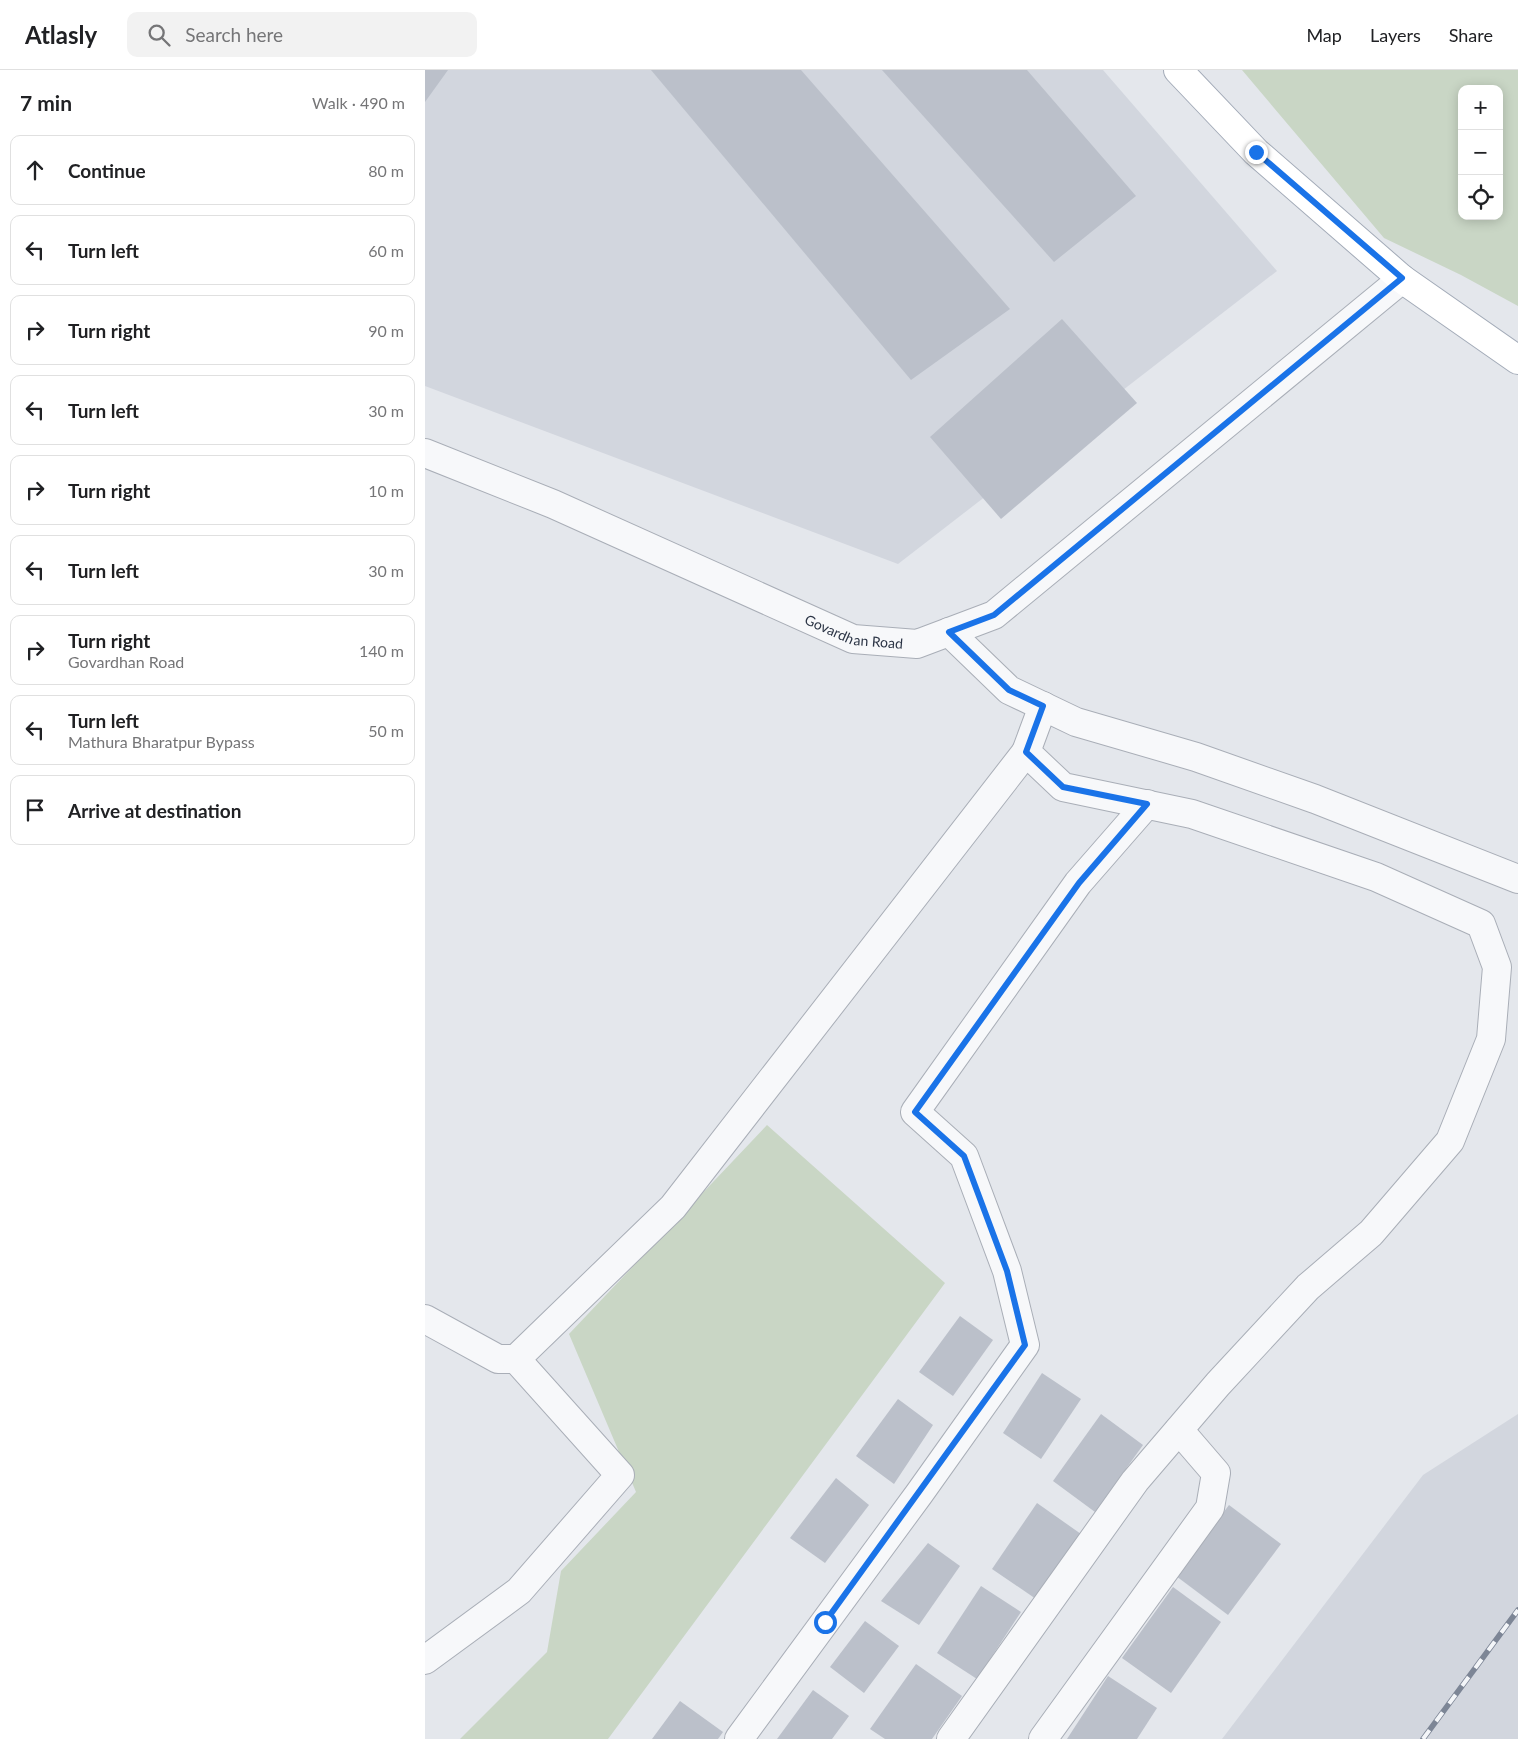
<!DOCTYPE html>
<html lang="en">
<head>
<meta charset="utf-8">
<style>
	body { margin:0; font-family:Lato,sans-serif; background:#f2f2f2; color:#202124 }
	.controls { position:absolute; right:15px; top:15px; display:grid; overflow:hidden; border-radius:10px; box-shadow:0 2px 12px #0003 }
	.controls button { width:45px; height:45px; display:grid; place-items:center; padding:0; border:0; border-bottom:1px solid #e0e0e0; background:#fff; color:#202124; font:25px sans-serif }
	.stop { position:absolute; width:15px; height:15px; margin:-11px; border:4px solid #1a73e8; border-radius:50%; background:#fff }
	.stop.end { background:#1a73e8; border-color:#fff; box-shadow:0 1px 5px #0008 }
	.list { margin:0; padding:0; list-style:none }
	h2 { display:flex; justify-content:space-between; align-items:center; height:65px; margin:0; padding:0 20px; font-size:21px }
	h2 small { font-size:16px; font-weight:400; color:#757577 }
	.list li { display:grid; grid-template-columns:32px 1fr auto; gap:15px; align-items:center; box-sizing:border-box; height:70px; margin:0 10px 10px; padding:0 10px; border:1px solid #e0e0e0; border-radius:10px }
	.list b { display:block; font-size:19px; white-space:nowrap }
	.list p { margin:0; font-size:16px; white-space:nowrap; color:#757577 }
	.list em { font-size:16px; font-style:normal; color:#757577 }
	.icon { flex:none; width:28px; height:28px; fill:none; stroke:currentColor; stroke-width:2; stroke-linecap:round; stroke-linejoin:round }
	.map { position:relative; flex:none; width:1093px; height:1669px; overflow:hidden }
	header { display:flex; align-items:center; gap:30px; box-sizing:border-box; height:70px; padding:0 25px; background:#fff; border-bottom:1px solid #e0e0e0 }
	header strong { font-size:24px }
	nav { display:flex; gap:28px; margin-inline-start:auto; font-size:18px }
	.search { width:350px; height:45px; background:#f2f2f2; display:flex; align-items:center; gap:12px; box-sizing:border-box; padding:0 18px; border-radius:10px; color:#757577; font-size:19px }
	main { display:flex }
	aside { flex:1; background:#fff }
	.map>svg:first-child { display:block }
	.built { fill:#d2d6de }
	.green { fill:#c9d6c5; fill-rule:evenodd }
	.building { fill:#bbc0ca }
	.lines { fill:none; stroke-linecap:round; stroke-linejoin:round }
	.minor-casing { stroke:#a9aeb7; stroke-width:30 }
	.tertiary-casing { stroke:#a9aeb7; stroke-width:30 }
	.primary-casing { stroke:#a3abb8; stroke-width:30 }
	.minor { stroke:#f7f8fa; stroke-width:28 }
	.tertiary { stroke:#f7f8fa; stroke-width:28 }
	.primary { stroke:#fff; stroke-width:28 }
	.rail-casing { stroke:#7d8696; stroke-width:5.5 }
	.rail { stroke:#f4f6f9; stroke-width:4; stroke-dasharray:11; stroke-linecap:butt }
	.route { stroke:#1a73e8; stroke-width:6 }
	.labels { text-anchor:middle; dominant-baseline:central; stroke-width:5; stroke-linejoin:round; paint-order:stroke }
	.street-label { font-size:14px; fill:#2b3445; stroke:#f4f6f9 }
</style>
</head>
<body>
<header>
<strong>Atlasly</strong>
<div class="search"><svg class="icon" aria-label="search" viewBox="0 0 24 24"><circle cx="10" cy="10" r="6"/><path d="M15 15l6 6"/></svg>Search here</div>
<nav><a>Map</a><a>Layers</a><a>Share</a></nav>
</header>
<main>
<aside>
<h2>7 min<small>Walk · 490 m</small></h2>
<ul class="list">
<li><svg class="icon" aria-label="ahead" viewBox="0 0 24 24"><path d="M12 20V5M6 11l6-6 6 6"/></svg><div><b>Continue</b></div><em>80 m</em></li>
<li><svg class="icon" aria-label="left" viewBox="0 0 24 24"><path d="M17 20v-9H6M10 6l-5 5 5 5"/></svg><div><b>Turn left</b></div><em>60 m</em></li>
<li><svg class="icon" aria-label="right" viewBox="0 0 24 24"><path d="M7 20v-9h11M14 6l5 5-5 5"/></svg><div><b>Turn right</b></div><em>90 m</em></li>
<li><svg class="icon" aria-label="left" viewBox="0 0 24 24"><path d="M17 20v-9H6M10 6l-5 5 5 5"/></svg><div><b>Turn left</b></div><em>30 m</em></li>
<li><svg class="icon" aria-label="right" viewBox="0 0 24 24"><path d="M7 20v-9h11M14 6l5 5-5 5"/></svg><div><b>Turn right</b></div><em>10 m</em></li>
<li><svg class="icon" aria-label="left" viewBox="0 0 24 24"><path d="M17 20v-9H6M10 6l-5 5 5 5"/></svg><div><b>Turn left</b></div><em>30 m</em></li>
<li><svg class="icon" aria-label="right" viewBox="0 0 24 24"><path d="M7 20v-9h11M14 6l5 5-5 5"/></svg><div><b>Turn right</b><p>Govardhan Road</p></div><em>140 m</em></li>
<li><svg class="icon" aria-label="left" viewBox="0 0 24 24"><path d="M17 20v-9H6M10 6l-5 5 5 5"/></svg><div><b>Turn left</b><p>Mathura Bharatpur Bypass</p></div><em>50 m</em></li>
<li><svg class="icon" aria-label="arrive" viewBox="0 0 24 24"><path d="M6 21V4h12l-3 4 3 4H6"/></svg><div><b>Arrive at destination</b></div></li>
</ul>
</aside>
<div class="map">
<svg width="1093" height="1669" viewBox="0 0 1093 1669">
	<rect width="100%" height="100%" fill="#e4e7ec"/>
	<g class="built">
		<polygon points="0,0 678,0 852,201 473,494 0,316"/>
		<polygon points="1093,1344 1093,1669 797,1669 998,1405"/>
	</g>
	<g class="green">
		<path d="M 817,0 L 1093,0 L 1093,236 L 1036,205 L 959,168 ZM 1037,19 L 1074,19 L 1074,146 L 1037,146 Z"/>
		<polygon points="342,1055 520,1213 183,1669 35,1669 122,1582 136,1501 211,1422 144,1264"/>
	</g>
	<g class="building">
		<polygon points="0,0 23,0 0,32"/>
		<polygon points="226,0 376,0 585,239 486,310"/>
		<polygon points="457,0 602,0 711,126 629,192"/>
		<polygon points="637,249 712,333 576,449 505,367"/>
		<polygon points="535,1246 568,1270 528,1326 494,1302"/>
		<polygon points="617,1303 656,1329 616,1389 578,1363"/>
		<polygon points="473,1329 508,1355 469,1414 431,1386"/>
		<polygon points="676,1344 718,1375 670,1442 628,1411"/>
		<polygon points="411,1408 444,1435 400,1493 365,1468"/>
		<polygon points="612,1433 656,1464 611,1529 567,1499"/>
		<polygon points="804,1435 856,1474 803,1545 751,1506"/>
		<polygon points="503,1473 535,1496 494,1555 456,1531"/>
		<polygon points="556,1516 596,1542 552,1609 512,1583"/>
		<polygon points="748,1517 796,1552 746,1623 697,1588"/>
		<polygon points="440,1551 474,1576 439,1623 405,1597"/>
		<polygon points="491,1594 537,1626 507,1669 460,1669 445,1659"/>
		<polygon points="683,1606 732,1638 712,1669 642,1669"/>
		<polygon points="388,1620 424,1646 407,1669 352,1669"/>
		<polygon points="255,1631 298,1662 293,1669 227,1669"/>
	</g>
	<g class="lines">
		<g class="minor-casing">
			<g id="minor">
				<polyline points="524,562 584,620 651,652 771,687 890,729 1093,809"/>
				<polyline points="0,1249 73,1289 91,1289 248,1137 601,682"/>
				<polyline points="0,1590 94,1521 195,1405 91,1289"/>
				<polyline points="314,1669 494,1424 600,1275 582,1201 539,1086 490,1042 653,813 722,734"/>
				<polyline points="526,1669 710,1411 793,1314 883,1217 946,1163 1025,1071 1066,969 1072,897 1056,854 951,807 767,744 638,717 601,682 618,636"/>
				<polyline points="618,1669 785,1438 791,1403 754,1360"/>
			</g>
		</g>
		<g class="tertiary-casing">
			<g id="tertiary">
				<path id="s1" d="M 0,383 L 128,434 L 428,569 L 492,574 L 569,545 L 977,209"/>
			</g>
		</g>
		<g class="primary-casing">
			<polyline id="primary" points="753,0 831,82 977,209 1093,290"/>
		</g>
		<use href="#minor" class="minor"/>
		<use href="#tertiary" class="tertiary"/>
		<use href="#primary" class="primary"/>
		<g class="rail-casing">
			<polyline id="rail" points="998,1669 1093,1540"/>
		</g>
		<use href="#rail" class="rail"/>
	</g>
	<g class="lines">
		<polyline class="route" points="400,1552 600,1275 582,1201 539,1086 490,1042 654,813 722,734 638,717 601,682 618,636 584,620 524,562 569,545 977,208 831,82"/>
	</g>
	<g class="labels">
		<g class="street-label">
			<text stroke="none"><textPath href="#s1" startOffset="466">Govardhan Road</textPath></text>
		</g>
	</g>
</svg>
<div class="controls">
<button>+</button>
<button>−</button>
<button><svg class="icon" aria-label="locate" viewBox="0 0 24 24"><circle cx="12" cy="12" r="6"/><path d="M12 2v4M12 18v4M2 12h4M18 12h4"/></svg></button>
</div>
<div class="stop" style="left:400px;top:1552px"></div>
<div class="stop end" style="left:831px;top:82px"></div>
</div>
</main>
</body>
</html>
